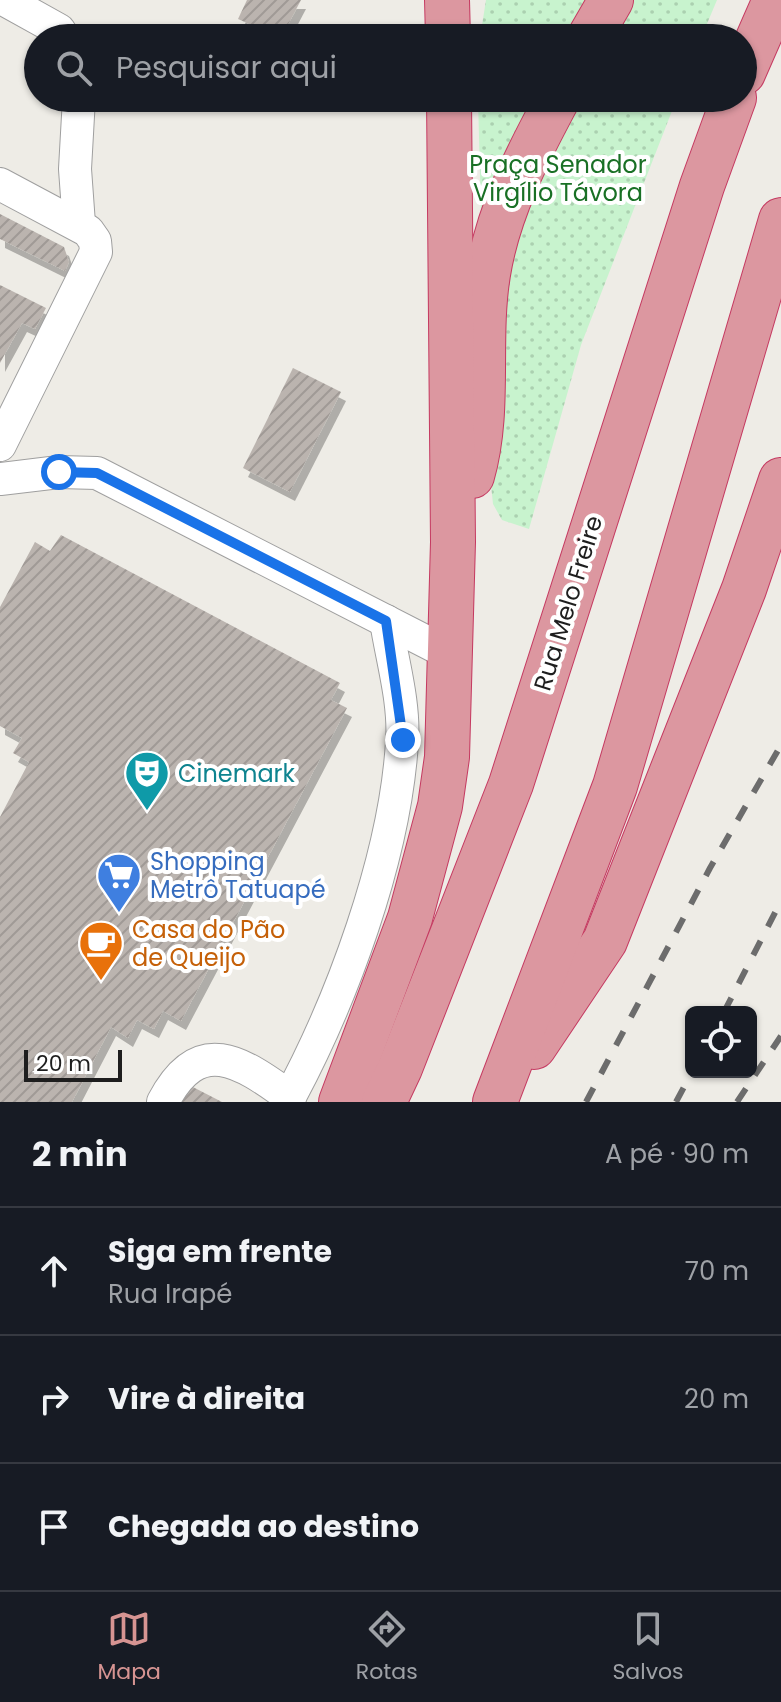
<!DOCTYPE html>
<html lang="pt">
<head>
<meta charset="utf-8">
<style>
	body { margin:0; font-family:Poppins,sans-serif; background:#242831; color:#f1f3f6 }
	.controls { position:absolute; right:24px; bottom:24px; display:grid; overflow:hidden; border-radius:12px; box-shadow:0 2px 6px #0004 }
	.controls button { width:72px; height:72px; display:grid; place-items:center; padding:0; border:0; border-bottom:2px solid #363941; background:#171b24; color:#f1f3f6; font:40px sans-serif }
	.scale { position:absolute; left:24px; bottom:20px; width:98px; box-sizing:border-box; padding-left:8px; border:4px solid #1e1e1e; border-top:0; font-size:22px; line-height:28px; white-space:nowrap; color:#1e1e1e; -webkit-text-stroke:6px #fff; paint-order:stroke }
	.stop { position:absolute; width:24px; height:24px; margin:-18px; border:6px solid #1a73e8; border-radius:50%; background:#fff }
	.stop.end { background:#1a73e8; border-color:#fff; box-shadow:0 2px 8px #0008 }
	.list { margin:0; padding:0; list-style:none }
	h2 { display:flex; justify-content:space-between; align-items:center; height:104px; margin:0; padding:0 32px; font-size:34px }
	h2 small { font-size:26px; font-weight:400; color:#9ea1a6 }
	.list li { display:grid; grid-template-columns:52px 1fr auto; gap:24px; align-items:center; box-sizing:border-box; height:128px; padding:0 32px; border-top:2px solid #363941 }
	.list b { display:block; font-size:30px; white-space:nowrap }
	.list p { margin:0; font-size:26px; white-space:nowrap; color:#9ea1a6 }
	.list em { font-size:26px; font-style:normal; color:#9ea1a6 }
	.icon { flex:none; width:44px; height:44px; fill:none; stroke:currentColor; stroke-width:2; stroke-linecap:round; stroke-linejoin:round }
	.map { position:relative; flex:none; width:781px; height:1102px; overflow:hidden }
	.search { position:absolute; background:#171b24; box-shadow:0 2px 6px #0004; left:24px; right:24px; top:24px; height:88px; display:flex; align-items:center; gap:20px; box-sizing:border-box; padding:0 28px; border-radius:44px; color:#9ea1a6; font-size:30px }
	.sheet { height:488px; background:#171b24 }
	nav { display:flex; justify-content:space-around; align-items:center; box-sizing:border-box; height:112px; border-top:2px solid #363941; background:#171b24; font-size:22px; color:#9ea1a6 }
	nav a { display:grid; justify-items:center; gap:4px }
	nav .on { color:#d69492 }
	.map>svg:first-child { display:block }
	.park { fill:url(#park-dots) }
	.building { fill:url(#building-hatch); filter:url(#shadow) }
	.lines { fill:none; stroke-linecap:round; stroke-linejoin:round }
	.minor-casing { stroke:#9f9f9f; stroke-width:34 }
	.highway-casing { stroke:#c53a61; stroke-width:46 }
	.minor { stroke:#fff; stroke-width:32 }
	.highway { stroke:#dc97a0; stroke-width:44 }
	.rail { stroke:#6c6c6c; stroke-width:6; stroke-dasharray:16 16; stroke-linecap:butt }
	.route { stroke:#1a73e8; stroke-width:10 }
	.labels { text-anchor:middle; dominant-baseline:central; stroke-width:8; stroke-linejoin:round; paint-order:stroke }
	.park-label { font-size:24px; fill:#197025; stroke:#fff }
	.street-label { font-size:24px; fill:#1e1e1e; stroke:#fff }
	.culture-label { font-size:24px; fill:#0d838f; stroke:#fff; text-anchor:start }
	.shop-label { font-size:24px; fill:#366cbe; stroke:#fff; text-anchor:start }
	.food-label { font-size:24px; fill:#c56008; stroke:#fff; text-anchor:start }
</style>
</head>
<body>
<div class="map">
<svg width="781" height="1102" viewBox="0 0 781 1102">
	<defs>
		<pattern id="park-dots" width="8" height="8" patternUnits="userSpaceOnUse" patternTransform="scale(2)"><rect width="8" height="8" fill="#c8f3ce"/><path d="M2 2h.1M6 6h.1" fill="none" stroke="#abd0b0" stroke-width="1.8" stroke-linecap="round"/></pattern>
		<pattern id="building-hatch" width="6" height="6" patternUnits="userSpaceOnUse" patternTransform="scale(2)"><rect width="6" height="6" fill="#bbb4af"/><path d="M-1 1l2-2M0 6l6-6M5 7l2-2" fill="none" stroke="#a09a96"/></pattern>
		<filter id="shadow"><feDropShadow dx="5" dy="9" stdDeviation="0" flood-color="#0004"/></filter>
	</defs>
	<rect width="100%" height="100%" fill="#eeece6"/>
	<g class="park">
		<polygon points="486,0 717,0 701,38 480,38"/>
		<polygon points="478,98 677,98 581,345 529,529 502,520 493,504 487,447"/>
	</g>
	<g class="building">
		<polygon points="247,0 301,0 281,38 238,19"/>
		<polygon points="0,214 64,247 69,262 65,271 0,239"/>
		<polygon points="0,285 46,308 35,329 22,323 0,363"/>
		<polygon points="293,368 341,392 290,492 243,468"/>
		<polygon points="61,535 340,683 331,700 347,708 181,1021 163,1011 154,1029 137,1020 128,1038 111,1027 72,1102 0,1102 0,817 29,762 13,753 22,738 0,726 0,607 35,542 50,551"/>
		<polygon points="189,1085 222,1102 180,1102"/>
	</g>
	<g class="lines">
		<g class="minor-casing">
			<g id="minor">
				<polyline points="5,0 59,30 64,38"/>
				<polyline points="79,98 75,169 79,224"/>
				<polyline points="0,184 88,231 95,241 96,252 0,445"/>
				<polyline points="0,479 59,472 97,473 450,654"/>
				<path d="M 163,1102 C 199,1033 240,1061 290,1097"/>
				<path d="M 287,1102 C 342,1001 395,857 402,742 C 405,703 392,660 386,621"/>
			</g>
		</g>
		<g class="highway-casing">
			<g id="highway">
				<polyline points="447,0 448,38"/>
				<polyline points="589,38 611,0"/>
				<polyline points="743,73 775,0"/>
				<path d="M 472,476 C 491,410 477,341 488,274 C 498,211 528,154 558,98"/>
				<polyline points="534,1047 605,941 744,589 781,480"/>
				<polyline points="341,1102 410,918 440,806 447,757 453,542 449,98"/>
				<polyline points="384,1102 400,1068 511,784 702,186 734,98"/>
				<polyline points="495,1102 615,786 781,220"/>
			</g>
		</g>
		<use href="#minor" class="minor"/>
		<use href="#highway" class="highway"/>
		<g class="rail">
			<polyline points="724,1012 781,901"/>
			<polyline points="586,1102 710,868 781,745"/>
			<polyline points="676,1102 692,1072"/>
			<polyline points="737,1102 781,1036"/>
		</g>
	</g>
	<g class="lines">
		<polyline class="route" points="59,472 97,473 386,621 403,740"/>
	</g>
	<defs>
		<g id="theatre-pin" transform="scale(2.3)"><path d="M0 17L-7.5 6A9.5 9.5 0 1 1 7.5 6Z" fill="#0f9aa8" stroke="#fff"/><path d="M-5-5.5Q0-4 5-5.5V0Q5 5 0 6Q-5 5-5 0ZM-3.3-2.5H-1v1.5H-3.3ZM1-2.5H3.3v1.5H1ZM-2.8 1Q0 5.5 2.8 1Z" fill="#fff"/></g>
		<g id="supermarket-pin" transform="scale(2.3)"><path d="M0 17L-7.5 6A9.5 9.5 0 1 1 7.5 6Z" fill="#3f7fe0" stroke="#fff"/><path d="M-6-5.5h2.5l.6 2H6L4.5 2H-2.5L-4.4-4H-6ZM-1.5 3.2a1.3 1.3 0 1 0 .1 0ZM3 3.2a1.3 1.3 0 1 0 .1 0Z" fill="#fff"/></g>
		<g id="cafe-pin" transform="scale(2.3)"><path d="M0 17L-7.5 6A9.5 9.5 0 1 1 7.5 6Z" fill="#e8710a" stroke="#fff"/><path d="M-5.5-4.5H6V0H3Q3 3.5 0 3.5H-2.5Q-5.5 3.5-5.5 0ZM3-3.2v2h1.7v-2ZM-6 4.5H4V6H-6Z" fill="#fff"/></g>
	</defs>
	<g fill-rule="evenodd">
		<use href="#theatre-pin" x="147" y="773"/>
		<use href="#supermarket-pin" x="119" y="875"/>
		<use href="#cafe-pin" x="101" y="943"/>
	</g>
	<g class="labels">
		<g class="park-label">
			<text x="558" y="164">Praça Senador<tspan x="558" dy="28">Virgílio Távora</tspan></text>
		</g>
		<g class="street-label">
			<text transform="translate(568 603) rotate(-73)">Rua Melo Freire</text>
		</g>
		<g class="culture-label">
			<text x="178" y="773">Cinemark</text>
		</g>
		<g class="shop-label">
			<text x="150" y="861">Shopping<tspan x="150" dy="28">Metrô Tatuapé</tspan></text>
		</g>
		<g class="food-label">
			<text x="132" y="929">Casa do Pão<tspan x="132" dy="28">de Queijo</tspan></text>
		</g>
	</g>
</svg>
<div class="controls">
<button><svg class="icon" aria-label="locate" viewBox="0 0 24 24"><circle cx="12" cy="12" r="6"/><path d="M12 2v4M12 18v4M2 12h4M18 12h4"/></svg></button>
</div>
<div class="scale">20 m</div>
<div class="stop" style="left:59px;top:472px"></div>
<div class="stop end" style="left:403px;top:740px"></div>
<div class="search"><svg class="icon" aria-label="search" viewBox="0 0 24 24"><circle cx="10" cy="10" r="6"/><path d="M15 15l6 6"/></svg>Pesquisar aqui</div>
</div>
<section class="sheet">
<h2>2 min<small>A pé · 90 m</small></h2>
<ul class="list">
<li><svg class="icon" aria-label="ahead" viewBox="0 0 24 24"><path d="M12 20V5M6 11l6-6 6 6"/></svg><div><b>Siga em frente</b><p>Rua Irapé</p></div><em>70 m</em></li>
<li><svg class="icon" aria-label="right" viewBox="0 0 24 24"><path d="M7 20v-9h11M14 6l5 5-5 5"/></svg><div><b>Vire à direita</b></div><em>20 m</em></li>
<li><svg class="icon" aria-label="arrive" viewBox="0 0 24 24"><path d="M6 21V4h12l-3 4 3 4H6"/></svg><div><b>Chegada ao destino</b></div></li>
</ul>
</section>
<nav>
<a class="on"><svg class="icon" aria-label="map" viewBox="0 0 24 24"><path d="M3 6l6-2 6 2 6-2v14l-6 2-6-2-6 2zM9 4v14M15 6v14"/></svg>Mapa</a>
<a><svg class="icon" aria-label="directions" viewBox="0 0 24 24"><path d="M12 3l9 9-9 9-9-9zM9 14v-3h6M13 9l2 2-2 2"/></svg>Rotas</a>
<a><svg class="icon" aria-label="saved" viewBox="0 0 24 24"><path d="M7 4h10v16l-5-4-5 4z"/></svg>Salvos</a>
</nav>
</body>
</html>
